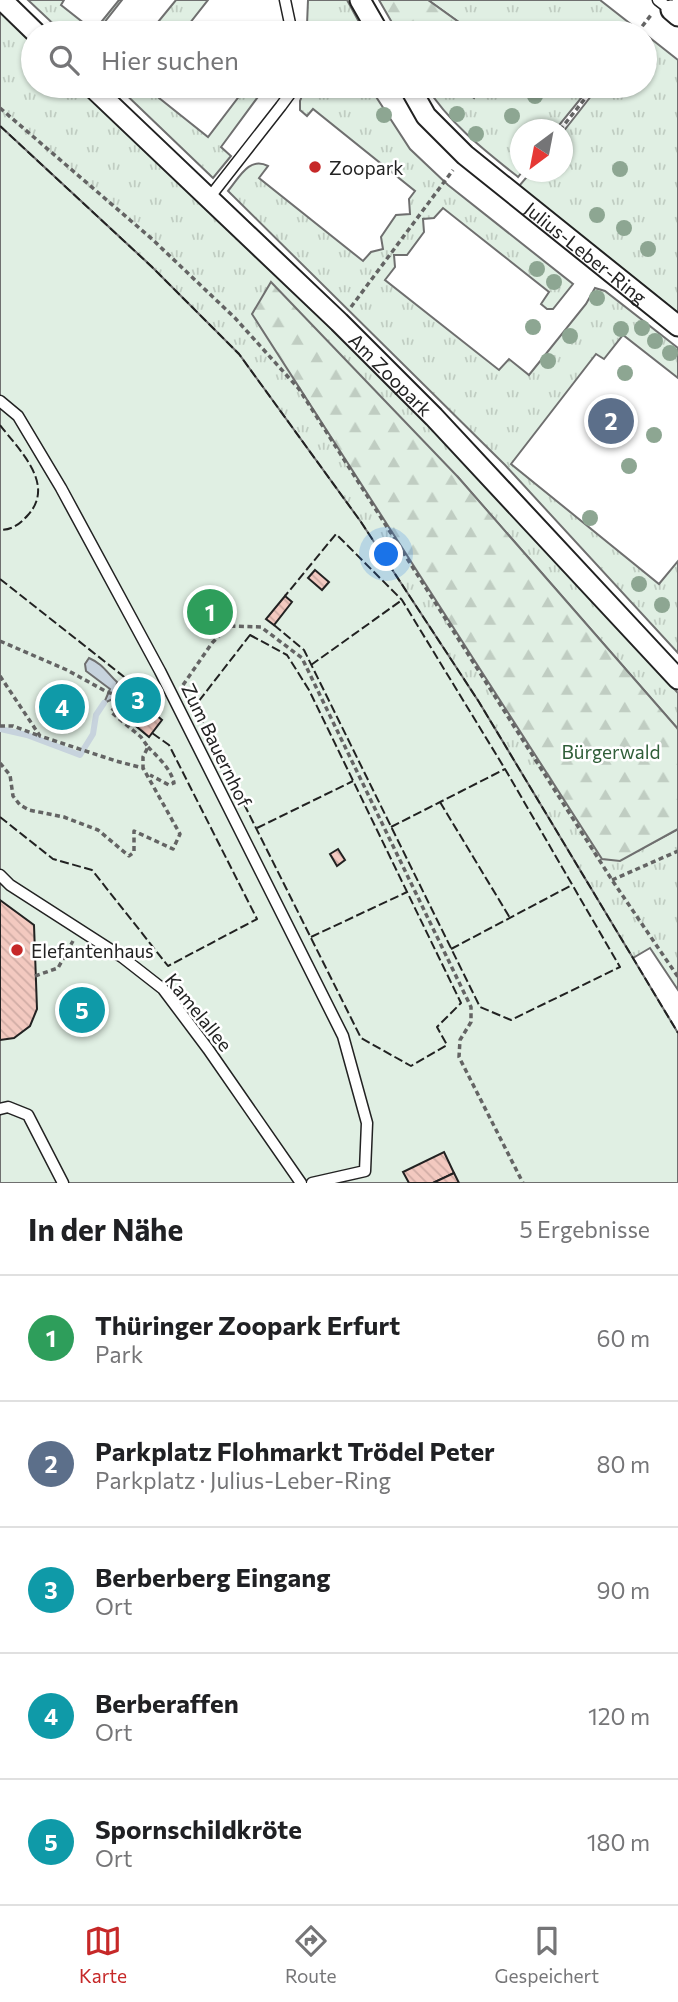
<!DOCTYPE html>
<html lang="de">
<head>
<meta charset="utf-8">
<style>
	body { margin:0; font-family:Commissioner,sans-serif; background:#f6f6f6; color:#202124 }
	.compass { position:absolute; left:510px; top:119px; width:63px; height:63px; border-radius:50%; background:#fff; box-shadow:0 2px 5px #0004; rotate:212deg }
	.you { position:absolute; left:387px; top:555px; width:24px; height:24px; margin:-18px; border:5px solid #fff; border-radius:50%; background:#1a73e8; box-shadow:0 0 0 10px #1a73e833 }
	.badge { display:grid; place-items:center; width:46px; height:46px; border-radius:50%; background:#c62828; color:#fff; font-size:23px; font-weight:700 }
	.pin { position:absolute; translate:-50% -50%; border:4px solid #fff; box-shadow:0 2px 7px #0006 }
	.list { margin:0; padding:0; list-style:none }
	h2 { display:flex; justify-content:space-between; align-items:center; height:91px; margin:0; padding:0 28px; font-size:30px }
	h2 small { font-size:23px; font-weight:400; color:#757577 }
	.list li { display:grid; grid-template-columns:46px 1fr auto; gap:21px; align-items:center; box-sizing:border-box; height:126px; padding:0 28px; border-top:2px solid #e0e0e0 }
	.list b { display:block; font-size:26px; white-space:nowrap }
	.list p { margin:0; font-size:23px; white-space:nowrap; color:#757577 }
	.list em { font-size:23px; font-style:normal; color:#757577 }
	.icon { flex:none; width:38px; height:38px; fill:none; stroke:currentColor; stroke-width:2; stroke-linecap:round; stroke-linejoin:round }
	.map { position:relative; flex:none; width:678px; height:1183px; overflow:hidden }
	.search { position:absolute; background:#fff; box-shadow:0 2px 5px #0004; left:21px; right:21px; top:21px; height:77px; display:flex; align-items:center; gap:18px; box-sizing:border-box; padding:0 24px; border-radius:38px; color:#757577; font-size:26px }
	.sheet { height:721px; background:#fff }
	nav { display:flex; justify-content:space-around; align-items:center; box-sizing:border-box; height:98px; border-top:2px solid #e0e0e0; background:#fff; font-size:19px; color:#757577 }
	nav a { display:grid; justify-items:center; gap:4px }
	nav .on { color:#c62828 }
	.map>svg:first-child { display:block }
	.grass { fill:url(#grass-tufts); stroke:#6f6f6f; stroke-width:2 }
	.forest { fill:url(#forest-firs); stroke:#6f6f6f; stroke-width:2 }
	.park { fill:#e0efe3; stroke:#6f6f6f; stroke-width:2 }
	.water { fill:#c7d3dd; stroke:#6f6f6f; stroke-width:2 }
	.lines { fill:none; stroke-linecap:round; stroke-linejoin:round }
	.stream { stroke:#c7d3dd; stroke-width:6 }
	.building { fill:url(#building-back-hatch); stroke:#222; stroke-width:2 }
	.lane-casing { stroke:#222; stroke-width:13 }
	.street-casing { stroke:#222; stroke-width:23 }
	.path { stroke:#646464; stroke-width:3.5; stroke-dasharray:5 3.5; stroke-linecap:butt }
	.lane { stroke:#fff; stroke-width:10 }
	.street { stroke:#fff; stroke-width:19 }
	.fence { stroke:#222; stroke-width:2; stroke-dasharray:9 3.5; stroke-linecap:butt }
	.tree { fill:#8da692 }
	.poi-dot { fill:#c62828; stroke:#fff; stroke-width:2.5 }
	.labels { text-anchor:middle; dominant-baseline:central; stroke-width:5; stroke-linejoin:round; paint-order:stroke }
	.poi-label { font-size:19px; fill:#222; stroke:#fff; text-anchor:start }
	.street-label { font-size:19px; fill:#222; stroke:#fff }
	.park-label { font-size:19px; fill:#2f5e38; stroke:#fff }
</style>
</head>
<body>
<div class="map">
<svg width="678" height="1183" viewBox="0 0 678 1183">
	<defs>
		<pattern id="grass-tufts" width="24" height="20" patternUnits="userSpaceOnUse" patternTransform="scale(1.75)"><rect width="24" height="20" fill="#e0efe3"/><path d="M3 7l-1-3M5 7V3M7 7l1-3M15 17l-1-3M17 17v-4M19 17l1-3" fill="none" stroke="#c0cdc2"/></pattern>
		<pattern id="forest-firs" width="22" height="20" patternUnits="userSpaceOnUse" patternTransform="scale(1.75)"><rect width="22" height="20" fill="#e0efe3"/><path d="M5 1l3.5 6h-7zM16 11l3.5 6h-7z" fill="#c0cdc2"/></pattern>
		<pattern id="building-back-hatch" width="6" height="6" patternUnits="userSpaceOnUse" patternTransform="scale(1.75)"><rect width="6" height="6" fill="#f3c9c0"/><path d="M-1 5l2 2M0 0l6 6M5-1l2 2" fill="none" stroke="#d0aca5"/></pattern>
	</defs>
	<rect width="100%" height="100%" fill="#fff"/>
	<g class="grass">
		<polygon points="28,0 64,0 61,5 94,31 119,0 122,0 96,33 63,33"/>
		<polygon points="176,0 208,0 182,33 149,33"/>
		<polygon points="308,0 347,0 365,33 302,33 301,25 307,25"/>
		<polygon points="428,0 600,0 637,29 634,33 474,33"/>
		<polygon points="0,11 33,42 33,86 79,86 394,389 507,506 678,693 678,729 457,476 620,860 678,829 678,990 650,948 633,958 152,267 0,126"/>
		<polygon points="645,34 678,60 678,313 519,186 531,172 562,172 563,132 599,86 645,86"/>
		<polygon points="117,86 144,86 208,137 247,86 266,86 221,147 231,156 213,178"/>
		<path d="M 306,86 L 369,86 L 410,149 L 448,185 L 573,284 L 553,309 L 547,309 L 541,304 L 549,292 L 443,208 L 434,218 L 423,219 L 424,232 L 407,255 L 394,255 L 395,267 L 385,280 L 499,370 L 509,359 L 529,375 L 586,304 L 595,288 L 605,291 L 678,348 L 678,378 L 623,335 L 604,359 L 596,354 L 511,464 L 659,584 L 678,561 L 678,653 L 505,465 L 228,191 C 239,178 249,156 268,166 L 259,178 L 363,261 L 371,252 L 383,249 L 381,237 L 396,215 L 410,214 L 409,199 L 415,191 L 313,109 L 307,116 L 300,110 L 300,101 Z"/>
		<path d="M 426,86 L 458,86 L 474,98 L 480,86 L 591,86 L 556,129 L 520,130 L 522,172 L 518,177 C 484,150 449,123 426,86 Z"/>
	</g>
	<g class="forest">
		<polygon points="379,0 428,0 474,33 398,33"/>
		<polygon points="271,282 457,476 678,729 678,829 620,861 602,859 252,314"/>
	</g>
	<polygon class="park" points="0,126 152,267 239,354 361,522 479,702 678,1033 678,1183 0,1183"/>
	<path class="water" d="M 89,658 C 103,664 107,673 117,682 L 115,698 L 104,703 L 110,689 L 86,671 L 85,664 Z"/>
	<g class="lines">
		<polyline class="stream" points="0,729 27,735 80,755 93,734 96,715 104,703"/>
	</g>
	<g class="building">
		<polygon points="315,570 329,582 322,590 308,578"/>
		<polygon points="285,596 292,602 274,625 266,619"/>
		<polygon points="131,694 162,720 149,737 118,711"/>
		<polygon points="338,849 345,860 337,866 330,854"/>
		<polygon points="0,900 34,925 37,1009 30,1026 14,1038 0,1040"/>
		<polygon points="444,1152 454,1173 433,1183 409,1183 403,1172"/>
		<polygon points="454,1173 459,1183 433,1183"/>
	</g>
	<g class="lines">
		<g class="lane-casing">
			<g id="lane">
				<polyline points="285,0 292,33"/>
				<polyline points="658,0 671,10 678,2"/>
				<polyline points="209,198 281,106 292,91 292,86"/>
				<polyline points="0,401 18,416 61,488 160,671 343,1036 367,1123 365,1171 312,1183"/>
				<polyline points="0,875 10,885 122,957 163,989 208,1049 301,1183"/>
				<polyline points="0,1109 8,1107 28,1115 63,1183"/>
			</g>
		</g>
		<g class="street-casing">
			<g id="street">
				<polyline points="2,0 36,33"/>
				<polyline points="360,0 379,33"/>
				<polyline points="671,10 678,16"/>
				<path id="s1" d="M 91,86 L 339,322 L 434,417 L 678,679"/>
				<path id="s2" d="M 409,86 L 426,116 L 465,155 L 678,326"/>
			</g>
		</g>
		<g class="path">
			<polyline points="637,33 651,15"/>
			<polyline points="0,108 152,239 235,318 299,389 612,880 678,977"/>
			<polyline points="560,130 595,86"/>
			<polyline points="351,307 453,170"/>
			<polyline points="0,641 67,670 107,692 122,697 130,687 136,692 133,696"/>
			<polyline points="0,676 40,736 116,761 143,768 143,757 148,747 141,737 111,712 122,697"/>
			<polyline points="183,685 212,643 229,626 261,627 302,658 471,1007 471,1022 460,1040 459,1057 523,1183"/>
			<polyline points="138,700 151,684"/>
			<polyline points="144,705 155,692"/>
			<polyline points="0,726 13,726 40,736"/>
			<path d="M 148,747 C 158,757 171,769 174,783 L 169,785 L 150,775"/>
			<polyline points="0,763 10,775 13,796 20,805 29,810 64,817 98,830 129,856 134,852 134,831 173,849 180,834 143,768"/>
			<polyline points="612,880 678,851"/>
			<polyline points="35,976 58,968 73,941"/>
		</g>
		<use href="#lane" class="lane"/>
		<use href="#street" class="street"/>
		<g class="fence">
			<polyline points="0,126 152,267 239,354 361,522 479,702 678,1033"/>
			<path d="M 0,425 C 19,450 56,484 28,515 C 20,524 12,530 0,530"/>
			<polyline points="0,579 137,687 132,693"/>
			<polyline points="274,625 304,650 480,1007 511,1020 620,967 505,769 402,600 336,534 285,596"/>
			<polygon points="250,635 287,655 309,690 461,1003 437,1027 447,1045 411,1066 361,1038 195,706"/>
			<polyline points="311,665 402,600"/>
			<polyline points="440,802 510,918"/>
			<polyline points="0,817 53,859 92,870 168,966 257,919 169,745 152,733"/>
			<polyline points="391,827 505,769"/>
			<polyline points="257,828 353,781"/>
			<polyline points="311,937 407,892"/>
			<polyline points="451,949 572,885"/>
		</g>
	</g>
	<g class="tree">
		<circle cx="535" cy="96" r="8"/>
		<circle cx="457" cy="114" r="8"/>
		<circle cx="384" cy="115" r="8"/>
		<circle cx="512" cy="116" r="8"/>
		<circle cx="476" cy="134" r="8"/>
		<circle cx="620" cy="169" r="8"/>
		<circle cx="597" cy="215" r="8"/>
		<circle cx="624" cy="228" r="8"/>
		<circle cx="648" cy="249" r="8"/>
		<circle cx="537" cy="269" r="8"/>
		<circle cx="554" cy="282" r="8"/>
		<circle cx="597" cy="298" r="8"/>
		<circle cx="533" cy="327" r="8"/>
		<circle cx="642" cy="328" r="8"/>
		<circle cx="621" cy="329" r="8"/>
		<circle cx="570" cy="336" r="8"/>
		<circle cx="655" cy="341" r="8"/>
		<circle cx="670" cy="353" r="8"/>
		<circle cx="548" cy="361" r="8"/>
		<circle cx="625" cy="373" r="8"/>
		<circle cx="654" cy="435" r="8"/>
		<circle cx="629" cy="466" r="8"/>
		<circle cx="590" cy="518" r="8"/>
		<circle cx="639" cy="584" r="8"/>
		<circle cx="662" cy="605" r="8"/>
	</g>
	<g class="poi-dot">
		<circle cx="315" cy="167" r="7"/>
		<circle cx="17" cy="950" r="7"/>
	</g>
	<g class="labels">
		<g class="poi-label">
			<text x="329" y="167">Zoopark</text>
			<text x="31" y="950">Elefantenhaus</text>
		</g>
		<g class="street-label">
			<text stroke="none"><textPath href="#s2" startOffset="245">Julius-Leber-Ring</textPath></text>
			<text stroke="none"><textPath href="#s1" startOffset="416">Am Zoopark</textPath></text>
			<text transform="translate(217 745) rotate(64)">Zum Bauernhof</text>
			<text transform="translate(199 1012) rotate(51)">Kamelallee</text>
		</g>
		<g class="park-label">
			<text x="611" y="751">Bürgerwald</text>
		</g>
	</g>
</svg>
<svg class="compass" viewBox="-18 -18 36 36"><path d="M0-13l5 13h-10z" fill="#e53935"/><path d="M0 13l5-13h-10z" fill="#757577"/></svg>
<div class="you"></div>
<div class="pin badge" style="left:210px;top:612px;background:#2e9e5b">1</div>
<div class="pin badge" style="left:611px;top:421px;background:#5c6f8a">2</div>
<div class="pin badge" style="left:138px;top:700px;background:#0f9aa8">3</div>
<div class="pin badge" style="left:62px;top:707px;background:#0f9aa8">4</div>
<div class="pin badge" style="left:82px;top:1010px;background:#0f9aa8">5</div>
<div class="search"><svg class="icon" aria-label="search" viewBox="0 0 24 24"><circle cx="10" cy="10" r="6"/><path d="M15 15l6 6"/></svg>Hier suchen</div>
</div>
<section class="sheet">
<h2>In der Nähe<small>5 Ergebnisse</small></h2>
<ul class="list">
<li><span class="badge" style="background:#2e9e5b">1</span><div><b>Thüringer Zoopark Erfurt</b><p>Park</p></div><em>60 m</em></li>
<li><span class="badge" style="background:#5c6f8a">2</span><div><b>Parkplatz Flohmarkt Trödel Peter</b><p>Parkplatz · Julius-Leber-Ring</p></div><em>80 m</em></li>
<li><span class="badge" style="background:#0f9aa8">3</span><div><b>Berberberg Eingang</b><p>Ort</p></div><em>90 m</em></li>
<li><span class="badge" style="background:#0f9aa8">4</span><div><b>Berberaffen</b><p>Ort</p></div><em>120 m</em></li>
<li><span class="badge" style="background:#0f9aa8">5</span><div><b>Spornschildkröte</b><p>Ort</p></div><em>180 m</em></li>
</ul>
</section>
<nav>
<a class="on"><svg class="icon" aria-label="map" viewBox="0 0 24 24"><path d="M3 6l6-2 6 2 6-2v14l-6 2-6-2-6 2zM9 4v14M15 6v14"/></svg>Karte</a>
<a><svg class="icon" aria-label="directions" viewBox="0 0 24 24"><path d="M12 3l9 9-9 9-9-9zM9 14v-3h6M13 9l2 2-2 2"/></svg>Route</a>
<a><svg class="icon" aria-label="saved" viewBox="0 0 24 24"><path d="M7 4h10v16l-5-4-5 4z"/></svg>Gespeichert</a>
</nav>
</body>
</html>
